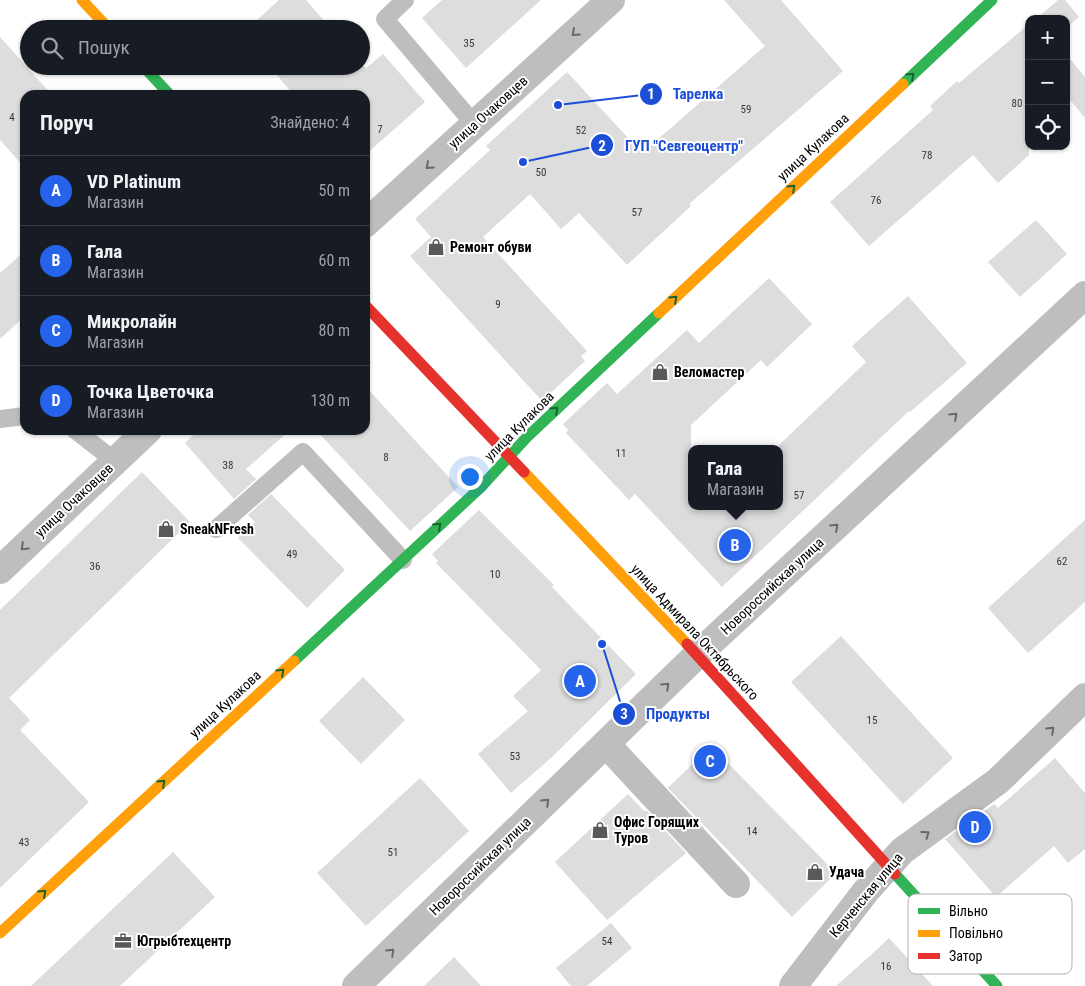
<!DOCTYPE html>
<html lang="uk">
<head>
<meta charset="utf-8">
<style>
	body { margin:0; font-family:"Roboto Condensed",sans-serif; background:#242831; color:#f1f3f6 }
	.controls { position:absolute; right:15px; top:15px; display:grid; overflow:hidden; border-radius:10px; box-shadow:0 1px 4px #0004 }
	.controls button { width:45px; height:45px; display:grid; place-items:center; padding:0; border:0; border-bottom:1px solid #363941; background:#171b24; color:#f1f3f6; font:25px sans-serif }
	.you { position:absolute; left:469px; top:476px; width:18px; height:18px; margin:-12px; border:4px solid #fff; border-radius:50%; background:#1a73e8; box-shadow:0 0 0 8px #1a73e833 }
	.badge { display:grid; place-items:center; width:32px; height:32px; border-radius:50%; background:#2563eb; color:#fff; font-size:16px; font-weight:700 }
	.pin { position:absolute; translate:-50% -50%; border:2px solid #fff; box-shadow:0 1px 5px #0006 }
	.popup { position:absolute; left:688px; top:445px; width:95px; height:65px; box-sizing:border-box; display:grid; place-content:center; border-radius:10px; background:#171b24; filter:drop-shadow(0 1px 4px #0005); font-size:16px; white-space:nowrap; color:#9ea1a6 }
	.popup b { font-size:19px; color:#f1f3f6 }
	.popup::after { content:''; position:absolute; left:50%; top:100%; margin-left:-10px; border:10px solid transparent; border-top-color:#171b24 }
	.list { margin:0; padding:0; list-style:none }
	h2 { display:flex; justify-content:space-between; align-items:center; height:65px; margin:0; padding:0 20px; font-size:21px }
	h2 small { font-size:16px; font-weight:400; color:#9ea1a6 }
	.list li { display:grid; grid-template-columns:32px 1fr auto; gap:15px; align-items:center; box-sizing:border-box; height:70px; padding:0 20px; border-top:1px solid #363941 }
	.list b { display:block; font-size:19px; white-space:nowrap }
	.list p { margin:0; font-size:16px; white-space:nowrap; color:#9ea1a6 }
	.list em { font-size:16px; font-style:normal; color:#9ea1a6 }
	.icon { flex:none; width:28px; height:28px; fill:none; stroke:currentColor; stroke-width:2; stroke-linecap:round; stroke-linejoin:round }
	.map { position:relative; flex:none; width:1085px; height:986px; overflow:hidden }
	.search { position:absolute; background:#171b24; box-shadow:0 1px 4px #0004; left:20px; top:20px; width:350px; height:55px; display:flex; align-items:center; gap:12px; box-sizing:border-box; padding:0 18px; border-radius:28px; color:#9ea1a6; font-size:19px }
	.panel { position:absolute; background:#171b24; box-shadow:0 1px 4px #0004; left:20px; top:90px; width:350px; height:345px; border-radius:15px }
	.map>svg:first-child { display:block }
	.building { fill:#ddd }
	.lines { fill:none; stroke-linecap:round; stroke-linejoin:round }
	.lane { stroke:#bebebe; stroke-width:18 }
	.street { stroke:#bebebe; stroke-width:28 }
	.fast { stroke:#30b455; stroke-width:11 }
	.slow { stroke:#ff9f0a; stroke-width:11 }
	.jam { stroke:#e5322d; stroke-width:11 }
	.oneway { stroke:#686868 }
	.oneway2 { stroke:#1a632f }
	.labels { text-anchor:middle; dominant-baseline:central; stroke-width:4; stroke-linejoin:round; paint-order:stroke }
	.number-label { font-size:11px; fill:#373737 }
	.street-label { font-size:14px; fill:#000; stroke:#fff }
	.poi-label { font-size:14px; font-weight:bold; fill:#000; stroke:#fff; text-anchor:start }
	.key { fill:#fff; stroke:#b2b2b2; stroke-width:1 }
	.key-label { font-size:14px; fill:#000 }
	.leader { fill:none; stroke:#1d4ed8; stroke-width:2 }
	.callout-dot { fill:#1d4ed8; stroke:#fff; stroke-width:2 }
	.mark-label { font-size:15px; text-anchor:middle; font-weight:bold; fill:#fff }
	.callout-label { font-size:15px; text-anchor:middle; font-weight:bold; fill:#1d4ed8; stroke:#fff; stroke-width:4; stroke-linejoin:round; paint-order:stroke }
</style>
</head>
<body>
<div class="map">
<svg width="1085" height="986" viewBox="0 0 1085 986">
	<rect width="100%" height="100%" fill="#fff"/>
	<g class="building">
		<polygon points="279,0 306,0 331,29 247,29"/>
		<polygon points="442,0 541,0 466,68 422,18"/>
		<polygon points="724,0 781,0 843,71 689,204 691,206 627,265 579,213 561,229 530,194 483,237 587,351 581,356 585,361 542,401 410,256 431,237 415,219 490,150 486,146 567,72 642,153 765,46"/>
		<polygon points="1058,0 1065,0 1079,17 1066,28 1066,19 1036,19"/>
		<polygon points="1029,24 1029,155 998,183 973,155 869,246 830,202 933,110 930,106 957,81 959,83"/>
		<polygon points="0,37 52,95 25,95 25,168 0,140"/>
		<polygon points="383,54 425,102 365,155 365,95 294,95 269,66 361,66 361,63 366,68"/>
		<polygon points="1066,54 1085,77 1085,118 1066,95"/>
		<polygon points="1036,220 1067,254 1020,297 988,262"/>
		<polygon points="25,251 25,316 0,339 0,273"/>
		<polygon points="769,278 812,324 767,367 761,360 691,425 691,506 779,506 779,445 866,362 852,346 908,296 967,363 910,412 909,411 722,587 635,494 629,500 566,433 568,430 563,424 607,383 617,394 687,330 699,343"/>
		<polygon points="365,386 458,487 410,531 316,430 365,430"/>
		<polygon points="199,430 290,430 246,469 256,479 234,499 185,443"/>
		<polygon points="142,472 190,522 9,698 30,720 20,730 89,802 0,888 0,610"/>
		<polygon points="271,494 345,570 307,608 238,538 255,522 248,515"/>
		<polygon points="479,510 554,585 552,587 636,674 552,757 511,793 478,754 528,711 513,696 541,670 436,563 438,561 432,554"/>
		<polygon points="1085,520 1085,602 1028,653 988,608"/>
		<polygon points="841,636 953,758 903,804 791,682"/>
		<polygon points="363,677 405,720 361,764 319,721"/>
		<polygon points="711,746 836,873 792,917 668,788"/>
		<polygon points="1055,758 1085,793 1085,849 1068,863 1054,846 996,897 945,839 994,804 998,808"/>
		<polygon points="420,778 469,831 366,926 317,873"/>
		<polygon points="628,794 644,811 646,810 686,853 607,920 555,862"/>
		<polygon points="173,852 215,897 120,986 31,986"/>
		<polygon points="611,923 632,948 587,986 571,986 556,968"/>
		<polygon points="889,938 933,986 836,986 872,954"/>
		<polygon points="454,957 481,986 424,986"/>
	</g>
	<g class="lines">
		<g class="lane">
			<polyline points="405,0 385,19 474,124"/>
			<polyline points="0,419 25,416"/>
			<polyline points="75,430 115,461"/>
			<polyline points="216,529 303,452 403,560"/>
		</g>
		<g class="street">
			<polyline points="365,224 611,0"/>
			<polyline points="0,570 148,430"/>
			<polyline points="606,744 736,884"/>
			<polyline points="356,986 697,655 1085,295"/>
			<polyline points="793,986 866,891 902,851 998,781 1085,697"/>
		</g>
		<g class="fast">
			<polyline points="143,66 170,95"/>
			<polyline points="903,84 992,0"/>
			<polyline points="294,661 481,487 527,437 659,313"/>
			<polyline points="895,874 997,986"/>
		</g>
		<g class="slow">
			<polyline points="82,0 109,29"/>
			<polyline points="659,313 903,84"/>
			<polyline points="524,472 687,644"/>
			<polyline points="0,933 294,661"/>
		</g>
		<g class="jam">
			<polyline points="365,305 524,472"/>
			<polyline points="687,644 895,874"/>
		</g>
	</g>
	<defs><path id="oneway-chevron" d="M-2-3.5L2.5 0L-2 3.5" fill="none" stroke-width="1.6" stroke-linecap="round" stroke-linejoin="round" transform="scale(1.25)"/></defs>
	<g class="oneway">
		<use href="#oneway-chevron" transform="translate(575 33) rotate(138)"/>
		<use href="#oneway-chevron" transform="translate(429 166) rotate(138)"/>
		<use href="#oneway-chevron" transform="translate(954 416) rotate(-43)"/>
		<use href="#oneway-chevron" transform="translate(835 527) rotate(-43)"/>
		<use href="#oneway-chevron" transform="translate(24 547) rotate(137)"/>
		<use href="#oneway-chevron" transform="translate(666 686) rotate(-44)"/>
		<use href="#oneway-chevron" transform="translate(1051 730) rotate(-44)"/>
		<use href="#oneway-chevron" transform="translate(546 802) rotate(-44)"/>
		<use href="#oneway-chevron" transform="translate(926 834) rotate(-36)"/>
		<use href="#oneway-chevron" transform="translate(391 952) rotate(-44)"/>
	</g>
	<g class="oneway2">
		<use href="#oneway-chevron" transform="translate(911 76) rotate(-43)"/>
		<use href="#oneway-chevron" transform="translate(792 188) rotate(-43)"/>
		<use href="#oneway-chevron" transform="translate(674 299) rotate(-43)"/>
		<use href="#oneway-chevron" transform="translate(555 410) rotate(-43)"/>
		<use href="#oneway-chevron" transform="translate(438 526) rotate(-43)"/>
		<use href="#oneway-chevron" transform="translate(281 672) rotate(-43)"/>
		<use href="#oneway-chevron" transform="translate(162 783) rotate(-43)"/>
		<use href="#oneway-chevron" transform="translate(43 893) rotate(-43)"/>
	</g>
	<defs>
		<g id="shop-bare" transform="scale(1.35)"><path d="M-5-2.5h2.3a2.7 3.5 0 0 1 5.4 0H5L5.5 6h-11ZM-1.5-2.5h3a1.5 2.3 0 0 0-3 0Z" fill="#595959" stroke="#fff" stroke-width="2.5" paint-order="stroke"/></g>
		<g id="office-bare" transform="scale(1.35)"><path d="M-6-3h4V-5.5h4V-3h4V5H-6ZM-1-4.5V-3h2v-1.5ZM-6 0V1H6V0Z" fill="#595959" stroke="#fff" stroke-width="2.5" paint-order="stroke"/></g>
	</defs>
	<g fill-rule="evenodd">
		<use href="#shop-bare" x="436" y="247"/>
		<use href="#shop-bare" x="660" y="372"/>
		<use href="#shop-bare" x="166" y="529"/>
		<use href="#shop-bare" x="600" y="830"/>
		<use href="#shop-bare" x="815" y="872"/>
		<use href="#office-bare" x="123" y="941"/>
	</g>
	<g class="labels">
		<g class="number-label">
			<text x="469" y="43">35</text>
			<text x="1017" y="103">80</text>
			<text x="746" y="109">59</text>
			<text x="12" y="117">4</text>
			<text x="380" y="129">7</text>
			<text x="581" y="130">52</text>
			<text x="927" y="155">78</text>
			<text x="541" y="172">50</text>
			<text x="876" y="200">76</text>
			<text x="637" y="212">57</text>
			<text x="498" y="304">9</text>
			<text x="621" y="453">11</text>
			<text x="386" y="457">8</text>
			<text x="228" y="465">38</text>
			<text x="799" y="495">57</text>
			<text x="292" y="554">49</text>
			<text x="1062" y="561">62</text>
			<text x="95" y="566">36</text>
			<text x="495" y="574">10</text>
			<text x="872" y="720">15</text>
			<text x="515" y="756">53</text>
			<text x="752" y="831">14</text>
			<text x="24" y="842">43</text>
			<text x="393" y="852">51</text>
			<text x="607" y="941">54</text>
			<text x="886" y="966">16</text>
		</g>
		<g class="street-label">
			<text transform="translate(488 112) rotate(-42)">улица Очаковцев</text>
			<text transform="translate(813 147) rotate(-43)">улица Кулакова</text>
			<text transform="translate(519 426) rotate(-45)">улица Кулакова</text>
			<text transform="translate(74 500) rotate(-43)">улица Очаковцев</text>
			<text transform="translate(772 586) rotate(-43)">Новороссийская улица</text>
			<text transform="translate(695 632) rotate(47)">улица Адмирала Октябрьского</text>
			<text transform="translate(225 704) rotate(-43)">улица Кулакова</text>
			<text transform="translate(480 866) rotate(-44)">Новороссийская улица</text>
			<text transform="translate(866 895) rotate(-50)">Керченская улица</text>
		</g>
		<g class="poi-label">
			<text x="450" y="247">Ремонт обуви</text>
			<text x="674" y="372">Веломастер</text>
			<text x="180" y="529">SneakNFresh</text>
			<text x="614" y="822">Офис Горящих<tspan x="614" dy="16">Туров</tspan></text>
			<text x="829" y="872">Удача</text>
			<text x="137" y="941">Югрыбтехцентр</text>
		</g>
	</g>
	<rect x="908" y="894" width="164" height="80" rx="8" class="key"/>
	<rect x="918" y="908" width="22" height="6" fill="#30b455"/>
	<rect x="918" y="930" width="22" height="7" fill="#ff9f0a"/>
	<rect x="918" y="953" width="22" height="6" fill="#e5322d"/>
	<g class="key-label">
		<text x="949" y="916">Вільно</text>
		<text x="949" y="938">Повільно</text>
		<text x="949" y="961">Затор</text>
	</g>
	<path class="leader" d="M558 105L651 94M523 162L602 145M602 644L624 714"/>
	<g class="callout-dot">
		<circle cx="558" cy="105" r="5"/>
		<circle cx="523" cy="162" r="5"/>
		<circle cx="602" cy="644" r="5"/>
		<circle cx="651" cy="94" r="12"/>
		<circle cx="602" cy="145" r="12"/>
		<circle cx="624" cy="714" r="12"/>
	</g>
	<g class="mark-label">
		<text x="651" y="99">1</text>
		<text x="602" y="151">2</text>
		<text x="624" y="719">3</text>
	</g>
	<g class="callout-label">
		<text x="698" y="99">Тарелка</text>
		<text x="684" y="151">ГУП "Севгеоцентр"</text>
		<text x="678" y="719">Продукты</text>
	</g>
</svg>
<div class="controls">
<button>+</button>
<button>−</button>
<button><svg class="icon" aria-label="locate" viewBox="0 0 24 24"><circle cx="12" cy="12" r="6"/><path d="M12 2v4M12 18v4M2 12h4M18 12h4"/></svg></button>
</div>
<div class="you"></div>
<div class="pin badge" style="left:580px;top:681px">A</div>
<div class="pin badge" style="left:735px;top:545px">B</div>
<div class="popup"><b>Гала</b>Магазин</div>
<div class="pin badge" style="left:710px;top:761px">C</div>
<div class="pin badge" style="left:975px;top:827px">D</div>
<div class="search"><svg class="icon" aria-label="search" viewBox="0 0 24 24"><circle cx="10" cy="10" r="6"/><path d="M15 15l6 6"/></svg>Пошук</div>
<section class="panel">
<h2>Поруч<small>Знайдено: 4</small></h2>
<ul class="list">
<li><span class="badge">A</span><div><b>VD Platinum</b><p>Магазин</p></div><em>50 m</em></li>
<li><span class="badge">B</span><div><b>Гала</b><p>Магазин</p></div><em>60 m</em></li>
<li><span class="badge">C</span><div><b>Микролайн</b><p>Магазин</p></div><em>80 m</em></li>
<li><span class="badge">D</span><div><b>Точка Цветочка</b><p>Магазин</p></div><em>130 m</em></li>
</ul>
</section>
</div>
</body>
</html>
